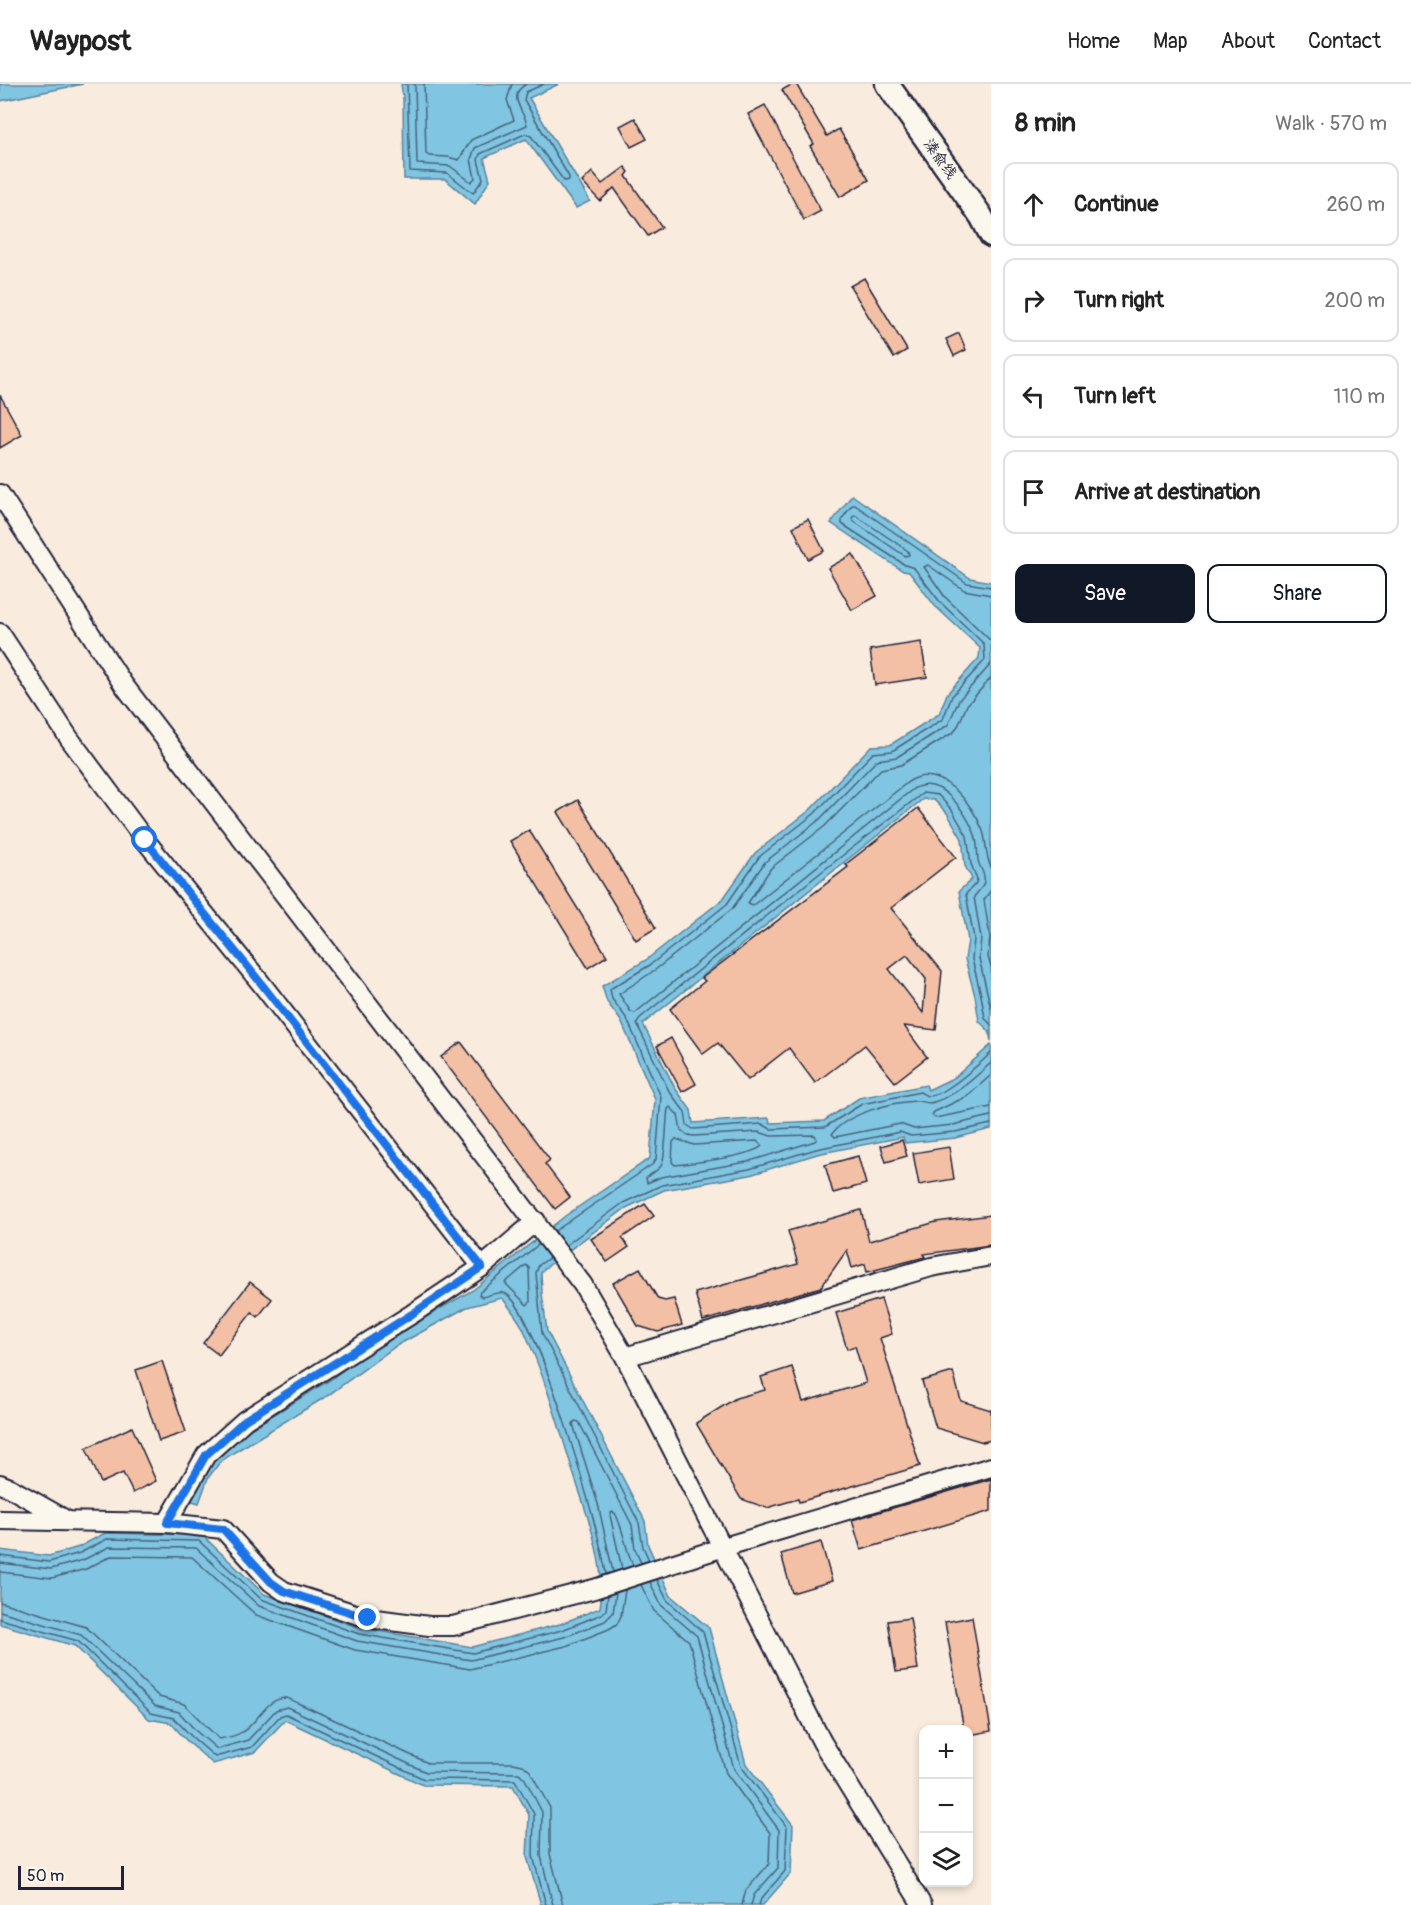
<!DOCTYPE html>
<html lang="en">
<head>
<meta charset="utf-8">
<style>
	body { margin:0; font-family:Pangolin,"LXGW WenKai TC",sans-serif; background:#f2f2f2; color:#222 }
	.controls { position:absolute; right:18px; bottom:18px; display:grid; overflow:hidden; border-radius:12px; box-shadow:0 3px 9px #0003 }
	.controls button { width:54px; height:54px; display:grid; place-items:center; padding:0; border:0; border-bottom:2px solid #e0e0e0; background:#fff; color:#222; font:30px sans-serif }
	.scale { position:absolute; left:18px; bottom:15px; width:106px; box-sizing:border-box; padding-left:6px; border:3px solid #22223b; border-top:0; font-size:16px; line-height:21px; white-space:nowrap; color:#22223b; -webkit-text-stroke:4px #fbf7ec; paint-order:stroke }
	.stop { position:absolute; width:18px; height:18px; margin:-14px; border:4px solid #1a73e8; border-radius:50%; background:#fff }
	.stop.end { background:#1a73e8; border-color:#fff; box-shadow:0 2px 6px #0008 }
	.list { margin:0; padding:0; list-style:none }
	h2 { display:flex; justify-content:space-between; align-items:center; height:78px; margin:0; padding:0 24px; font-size:26px }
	h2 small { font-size:20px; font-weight:400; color:#767676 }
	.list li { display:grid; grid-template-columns:39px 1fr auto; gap:18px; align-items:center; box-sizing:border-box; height:84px; margin:0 12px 12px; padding:0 12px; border:2px solid #e0e0e0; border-radius:12px }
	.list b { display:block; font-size:22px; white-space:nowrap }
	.list em { font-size:20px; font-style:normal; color:#767676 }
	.actions { display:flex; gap:12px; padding:18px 24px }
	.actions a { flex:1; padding:14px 0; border:2px solid #111827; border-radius:12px; text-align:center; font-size:21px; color:#111827 }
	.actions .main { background:#111827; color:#fff }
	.icon { flex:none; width:33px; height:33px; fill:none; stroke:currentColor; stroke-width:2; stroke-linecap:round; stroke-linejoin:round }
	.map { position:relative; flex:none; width:991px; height:1821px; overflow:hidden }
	header { display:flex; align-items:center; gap:36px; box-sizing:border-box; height:84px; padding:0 30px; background:#fff; border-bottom:2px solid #e0e0e0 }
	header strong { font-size:28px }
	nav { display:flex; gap:33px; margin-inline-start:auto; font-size:21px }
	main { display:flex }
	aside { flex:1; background:#fff }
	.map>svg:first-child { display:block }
	.water { fill:#80c5e1; stroke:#5a849f; stroke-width:1.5 }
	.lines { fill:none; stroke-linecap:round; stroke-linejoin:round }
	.shore { stroke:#48637d; stroke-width:1.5 }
	.building { fill:#f3c0a5; stroke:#22223b; stroke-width:1.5; fill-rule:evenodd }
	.minor-casing { stroke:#22223b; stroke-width:22 }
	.major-casing { stroke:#22223b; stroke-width:27 }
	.minor { stroke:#fbf7ec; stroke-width:18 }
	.major { stroke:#fbf7ec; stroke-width:22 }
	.route { stroke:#1a73e8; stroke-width:8 }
	.labels { text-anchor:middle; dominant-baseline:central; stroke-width:4.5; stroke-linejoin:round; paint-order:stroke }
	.street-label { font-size:15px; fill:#22223b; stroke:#fbf7ec }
</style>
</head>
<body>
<header>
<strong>Waypost</strong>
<nav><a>Home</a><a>Map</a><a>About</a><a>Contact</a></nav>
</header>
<main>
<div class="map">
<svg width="991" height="1821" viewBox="0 0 991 1821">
	<rect width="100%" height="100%" fill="#f9ecde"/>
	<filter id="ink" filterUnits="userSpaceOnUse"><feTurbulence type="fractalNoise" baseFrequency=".0167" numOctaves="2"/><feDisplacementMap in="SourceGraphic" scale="12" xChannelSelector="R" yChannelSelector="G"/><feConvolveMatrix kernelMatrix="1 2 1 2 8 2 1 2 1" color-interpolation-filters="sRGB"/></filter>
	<g filter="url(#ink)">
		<g class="water">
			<polygon points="0,0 83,0 0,17"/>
			<polygon points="401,0 559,0 529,14 590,117 576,124 526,55 484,74 490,96 475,120 445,95 404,95 403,14"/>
			<path d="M 852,411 L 970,494 L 991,498 L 991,957 L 989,947 L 979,937 L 975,912 L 965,875 L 968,856 L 959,807 L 972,795 L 965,782 L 962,755 L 947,729 L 934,716 L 923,715 L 643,940 L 675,1004 L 691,1026 L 693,1039 L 769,1034 L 770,1039 L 824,1037 L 859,1014 L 926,1001 L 928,1006 L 955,993 L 991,961 L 991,1045 L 956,1054 L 905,1059 L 903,1053 L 817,1070 L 750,1091 L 664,1106 L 626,1124 L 544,1185 L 541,1189 L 542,1209 L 547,1247 L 645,1437 L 648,1461 L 671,1512 L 709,1544 L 746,1680 L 793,1741 L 791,1789 L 763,1821 L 541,1821 L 527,1773 L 529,1731 L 513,1702 L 423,1701 L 285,1636 L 255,1668 L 213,1680 L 186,1656 L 171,1639 L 149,1635 L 75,1562 L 0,1540 L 0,1466 L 49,1472 L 79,1463 L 105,1449 L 202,1451 L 264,1510 L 360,1544 L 472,1563 L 560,1540 L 600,1524 C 607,1482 587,1431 574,1391 C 559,1342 544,1291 523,1244 C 517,1233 510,1224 502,1214 L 467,1223 L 396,1262 L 327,1312 L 238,1366 L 220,1378 L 208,1394 L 199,1419 L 192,1417 L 199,1384 L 212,1369 L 330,1296 L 375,1262 L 473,1206 L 565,1132 L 650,1074 L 655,1015 L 621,937 L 607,918 L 602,902 L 646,876 L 723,815 L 755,769 L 810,726 L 871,662 L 890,661 L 939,630 L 947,610 L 979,574 L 980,564 L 935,522 L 909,488 L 903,487 L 831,439 Z"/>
		</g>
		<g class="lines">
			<g class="shore">
				<polyline points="407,0 410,87 447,89 473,109 483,95 478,76 480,70 525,50 531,52 564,97 569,96 569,93 524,16 526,8 544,0"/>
				<path d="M 415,0 L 417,80 L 450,82 L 471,98 L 475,94 L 471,75 L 475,64 L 527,41 C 524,26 506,12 526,0"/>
				<polyline points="424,0 426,70 429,72 448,73 459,76 471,56 514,36 507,16 512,0"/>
				<polygon points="855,431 908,467 909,471 905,472 853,437 852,434"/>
				<polyline points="991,511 964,506 928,481 924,483 945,513 991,557"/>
				<path d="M 991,580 L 959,616 L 948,641 L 897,673 L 877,676 L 819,736 L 765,778 L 732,825 L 655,886 L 619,910 L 631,928 L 635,929 L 913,705 C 941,689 965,728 974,748 C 978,757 977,767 978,776 C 979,784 986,789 984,798 C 983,804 977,808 974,813 L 981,854 L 979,874 L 991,925"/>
				<path d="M 991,594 L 967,621 L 959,640 L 954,648 L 901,681 L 881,685 L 825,742 L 771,784 L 748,819 L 753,821 L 908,698 C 940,677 973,720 983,747 C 987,759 985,772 991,783"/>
				<polyline points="991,806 984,816 990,853 988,873 991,883"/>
				<path d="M 991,941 L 985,934 L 981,911 L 972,875 L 974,855 L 966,810 L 976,799 L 977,795 L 971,780 L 967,752 L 952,726 L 938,711 L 923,709 L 820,789 L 640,934 L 637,940 L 669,1007 L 685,1028 L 687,1041 L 693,1045 L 762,1040 L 771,1045 L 825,1043 L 862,1020 L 920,1008 C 922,1009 926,1012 929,1012 C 945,1012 979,980 991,969"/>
				<path d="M 991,979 C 973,995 957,1011 934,1018 C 927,1021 922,1016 916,1017 C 891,1018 846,1030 832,1050 L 835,1053 L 900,1040 L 914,1045 L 953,1041 L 991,1032"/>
				<polyline points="991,991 968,1012 934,1028 932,1031 935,1034 991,1023"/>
				<path d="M 670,1023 L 678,1031 L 681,1046 L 687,1051 L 694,1052 L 759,1048 L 771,1052 L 815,1051 L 817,1055 L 815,1057 L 747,1078 L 661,1093 L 647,1099 L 646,1094 C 651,1090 657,1087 661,1082 C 666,1076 666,1036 668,1025 Z"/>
				<path d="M 676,1055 L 694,1061 L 757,1057 L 762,1062 C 751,1072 693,1079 675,1081 L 672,1078 L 673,1058 Z"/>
				<polyline points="555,1147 653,1080 656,1075 661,1013 627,935 612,915 610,905 650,881 727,820 759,773 814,730 873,669 892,667 943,635 952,612 985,576 984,560 940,518 914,484 905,481 842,440 842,435 852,421 855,421 967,499 991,503"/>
				<path d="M 539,1160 L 480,1208 L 479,1211 L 482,1213 C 488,1212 498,1207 504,1209 C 535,1218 601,1452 606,1490"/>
				<polyline points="566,1161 623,1119 662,1101 749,1085 816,1065 900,1048 911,1052 955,1048 991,1040"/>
				<polyline points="549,1174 539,1181 536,1189 542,1249 639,1439 643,1463 649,1476"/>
				<polygon points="526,1181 529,1184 530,1218 527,1221 505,1199"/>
				<polyline points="0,1472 49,1478 80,1469 107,1455 199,1457 261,1515 359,1550 473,1569 562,1546 602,1530 606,1526 608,1511"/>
				<polyline points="0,1479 51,1485 83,1476 109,1463 196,1464 259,1522 357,1557 471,1576 564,1553 605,1537 613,1529 616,1509"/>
				<path d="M 622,1485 L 610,1431 L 612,1428 L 615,1429 C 624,1446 625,1464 633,1481"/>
				<polyline points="0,1488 52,1494 86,1485 111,1472 192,1473 256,1531 355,1566 470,1585 566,1562 609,1545 617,1540 621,1532 625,1506"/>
				<polyline points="613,1488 598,1420 573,1340 575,1337 579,1338 632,1441 635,1465 641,1479"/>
				<polyline points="657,1496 667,1516 703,1548 741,1682 787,1743 785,1787 761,1815 759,1821"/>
				<polyline points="650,1498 661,1521 697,1552 734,1685 779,1746 778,1784 754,1811 751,1821"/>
				<polyline points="641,1501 654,1527 689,1557 726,1689 770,1749 769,1780 746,1806 742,1821"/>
				<path d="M 0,1518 L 86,1543 L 159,1613 L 184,1620 L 219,1655 C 226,1654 236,1652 242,1648 C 260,1638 264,1614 287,1614 L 428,1679 L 513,1679 L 523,1681 L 530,1687 L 550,1724 L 550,1770 L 563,1821"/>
				<polyline points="0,1527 81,1551 155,1622 179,1628 196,1647 217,1665 248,1656 276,1626 287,1623 426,1688 519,1689 525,1695 542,1728 541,1772 553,1821"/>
				<polyline points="0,1535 78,1557 151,1629 174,1634 191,1652 215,1673 252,1663 280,1632 286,1630 424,1695 515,1696 534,1730 533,1772 546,1821"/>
			</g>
		</g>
		<g class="building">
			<polygon points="793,0 796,0 827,52 839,45 869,96 840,113 810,62 814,60 782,6"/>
			<polygon points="765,21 821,127 804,136 748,30"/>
			<polygon points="635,34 647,55 631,63 620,42"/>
			<polygon points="625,83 629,88 626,92 662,143 648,152 614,104 600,117 582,98 592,88 602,100"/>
			<polygon points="864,194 907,266 894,274 850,202"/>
			<polygon points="959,249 966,266 954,272 946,255"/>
			<polygon points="0,311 22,351 0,364"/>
			<polygon points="808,435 824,467 808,475 793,443"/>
			<polygon points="853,470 877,512 852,526 828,484"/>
			<polygon points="921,558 927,593 875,601 870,566"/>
			<polygon points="578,716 656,844 636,856 558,728"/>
			<path d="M 918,724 L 956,773 L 891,824 L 942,887 L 936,946 L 904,942 L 927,973 L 895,998 L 865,961 L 815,999 L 789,964 L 748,996 L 718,959 L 703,970 L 670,925 L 705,897 L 702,894 L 848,783 L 846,780 ZM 907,871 L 926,895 L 923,929 L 889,885 Z"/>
			<polygon points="529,746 607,872 588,884 510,757"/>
			<polygon points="671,954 696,1000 682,1008 657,962"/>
			<polygon points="461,958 550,1076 545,1080 570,1113 555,1125 441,973"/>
			<polygon points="902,1056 907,1072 886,1078 881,1062"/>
			<polygon points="949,1063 954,1095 919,1101 913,1069"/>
			<polygon points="858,1072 866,1100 833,1109 825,1081"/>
			<polygon points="645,1120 654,1132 622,1154 629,1163 607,1178 591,1155"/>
			<polygon points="861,1126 869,1157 936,1138 991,1131 991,1161 924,1170 925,1173 867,1188 865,1180 852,1184 847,1166 821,1203 703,1237 695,1209 798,1180 788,1147"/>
			<polygon points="640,1184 658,1215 665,1217 674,1215 682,1241 658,1248 638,1242 613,1199"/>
			<polygon points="250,1198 272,1215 258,1233 252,1228 219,1271 203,1259"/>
			<polygon points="881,1215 892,1250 880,1254 920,1382 799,1418 798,1415 767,1424 741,1415 696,1339 736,1314 765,1306 761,1293 792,1283 803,1318 866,1299 855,1262 847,1265 836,1229"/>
			<polygon points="162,1277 186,1348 159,1357 136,1286"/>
			<polygon points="953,1288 961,1317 991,1326 991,1356 983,1358 936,1344 922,1297"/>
			<polygon points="132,1343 156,1397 133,1409 123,1389 101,1399 86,1364"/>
			<polygon points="991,1395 991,1427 861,1466 852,1436"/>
			<polygon points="821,1458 832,1497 792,1509 781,1470"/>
			<polygon points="972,1533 991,1647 969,1651 969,1646 964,1646 945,1538"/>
			<polygon points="910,1534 918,1585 896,1588 888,1537"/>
		</g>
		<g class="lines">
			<g class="minor-casing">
				<g id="minor">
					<polyline points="0,410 123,600 583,1201 625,1273 822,1658 922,1821"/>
					<polyline points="0,549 69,654 145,756 260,898 482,1183"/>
					<polyline points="625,1273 931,1183 991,1172"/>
					<polyline points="0,1400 10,1404 68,1437"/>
					<polyline points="0,1436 167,1439 223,1445 271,1498 284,1507 368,1534 429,1542 453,1542 594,1505 724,1463 991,1383"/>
					<polyline points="167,1439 206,1371 245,1336 412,1230 482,1183 536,1137"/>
				</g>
			</g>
			<g class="major-casing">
				<polyline id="major" points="887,0 981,132 991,151"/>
			</g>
			<use href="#minor" class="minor"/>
			<use href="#major" class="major"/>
		</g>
	</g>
	<g class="lines" filter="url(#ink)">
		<polyline class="route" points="145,756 260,898 482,1183 412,1230 245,1336 206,1371 167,1439 223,1445 271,1498 284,1507 368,1534"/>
	</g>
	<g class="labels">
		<g class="street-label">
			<text transform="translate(940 75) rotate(54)">溱俞线</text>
		</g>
	</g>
</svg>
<div class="controls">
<button>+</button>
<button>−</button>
<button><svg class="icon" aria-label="layers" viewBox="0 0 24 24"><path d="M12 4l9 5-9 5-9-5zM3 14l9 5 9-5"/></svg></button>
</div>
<div class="scale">50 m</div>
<div class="stop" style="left:145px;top:756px"></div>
<div class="stop end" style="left:368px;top:1534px"></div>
</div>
<aside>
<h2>8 min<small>Walk · 570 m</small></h2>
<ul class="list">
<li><svg class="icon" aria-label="ahead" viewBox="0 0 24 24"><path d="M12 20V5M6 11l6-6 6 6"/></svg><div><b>Continue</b></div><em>260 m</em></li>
<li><svg class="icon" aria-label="right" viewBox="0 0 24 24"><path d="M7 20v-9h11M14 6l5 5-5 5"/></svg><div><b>Turn right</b></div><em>200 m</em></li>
<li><svg class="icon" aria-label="left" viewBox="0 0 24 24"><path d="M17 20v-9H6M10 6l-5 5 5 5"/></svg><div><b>Turn left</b></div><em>110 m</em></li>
<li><svg class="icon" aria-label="arrive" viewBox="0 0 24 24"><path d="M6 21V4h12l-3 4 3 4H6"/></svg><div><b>Arrive at destination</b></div></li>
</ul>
<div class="actions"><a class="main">Save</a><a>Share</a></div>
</aside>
</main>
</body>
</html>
